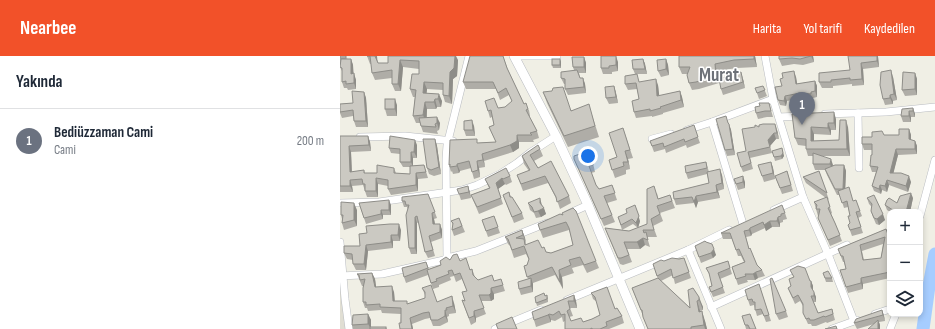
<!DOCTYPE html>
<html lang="tr">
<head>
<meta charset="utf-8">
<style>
	body { margin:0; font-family:"Sofia Sans Condensed",sans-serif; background:#f6f6f7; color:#1f2937 }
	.controls { position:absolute; right:12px; bottom:12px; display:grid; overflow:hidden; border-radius:8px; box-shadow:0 2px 6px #0003 }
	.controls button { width:36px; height:36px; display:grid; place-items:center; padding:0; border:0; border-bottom:1px solid #e0e1e3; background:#fff; color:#1f2937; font:20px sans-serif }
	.you { position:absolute; left:248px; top:100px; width:14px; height:14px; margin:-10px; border:3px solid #fff; border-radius:50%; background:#1a73e8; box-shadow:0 0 0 6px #1a73e833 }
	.badge { display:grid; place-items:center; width:26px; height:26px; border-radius:50%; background:#f25129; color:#fff; font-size:13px; font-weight:700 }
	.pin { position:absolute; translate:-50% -33px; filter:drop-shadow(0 1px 2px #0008) }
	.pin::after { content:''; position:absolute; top:21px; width:14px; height:12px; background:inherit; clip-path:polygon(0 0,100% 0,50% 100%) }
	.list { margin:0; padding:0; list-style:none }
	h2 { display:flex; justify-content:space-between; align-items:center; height:52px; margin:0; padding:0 16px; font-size:17px }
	h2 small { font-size:13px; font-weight:400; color:#747a83 }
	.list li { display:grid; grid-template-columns:26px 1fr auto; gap:12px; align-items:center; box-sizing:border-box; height:64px; padding:0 16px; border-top:1px solid #e0e1e3 }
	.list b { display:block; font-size:15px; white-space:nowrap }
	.list p { margin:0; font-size:13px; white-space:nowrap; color:#747a83 }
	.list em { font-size:13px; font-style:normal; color:#747a83 }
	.icon { flex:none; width:22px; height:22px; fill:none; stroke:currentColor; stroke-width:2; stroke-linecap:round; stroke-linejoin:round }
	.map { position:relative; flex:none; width:595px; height:273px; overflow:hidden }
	header { display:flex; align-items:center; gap:24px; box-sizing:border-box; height:56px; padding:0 20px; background:#f25129; color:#fff }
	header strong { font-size:19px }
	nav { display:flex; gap:22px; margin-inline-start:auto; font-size:14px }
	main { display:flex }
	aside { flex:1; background:#fff }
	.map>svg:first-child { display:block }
	.education { fill:#e0ded3 }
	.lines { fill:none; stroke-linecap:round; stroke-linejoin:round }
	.river { stroke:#a6cdff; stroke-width:13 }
	.minor-casing { stroke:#b9bcc1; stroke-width:8 }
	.tertiary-casing { stroke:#b9bcc1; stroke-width:10 }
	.minor { stroke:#fff; stroke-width:7 }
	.tertiary { stroke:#fff; stroke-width:9 }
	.wall { fill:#afada7; fill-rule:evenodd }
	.shaded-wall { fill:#8e8d88 }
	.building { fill:#cbc9c2; stroke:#8e8d88; fill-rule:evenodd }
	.labels { text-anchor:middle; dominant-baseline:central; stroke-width:3; stroke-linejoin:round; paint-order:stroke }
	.district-label { font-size:19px; font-weight:bold; fill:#6d7178; stroke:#fff }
</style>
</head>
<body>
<header>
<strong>Nearbee</strong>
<nav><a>Harita</a><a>Yol tarifi</a><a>Kaydedilen</a></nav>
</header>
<main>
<aside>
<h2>Yakında<small></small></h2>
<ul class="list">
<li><span class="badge" style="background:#6b7280">1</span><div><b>Bediüzzaman Cami</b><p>Cami</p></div><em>200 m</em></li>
</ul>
</aside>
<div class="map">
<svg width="595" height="273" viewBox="0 0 595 273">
	<rect width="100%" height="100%" fill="#f0efe5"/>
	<polygon class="education" points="0,222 7,273 0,273"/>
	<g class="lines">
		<polyline class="river" points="583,273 589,230 595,198"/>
		<g class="minor-casing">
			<g id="minor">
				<polyline points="181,0 217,0"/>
				<polyline points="425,0 433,43 463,141 488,198 514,265"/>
				<polyline points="518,57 519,112"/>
				<polyline points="485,58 546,56 595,51"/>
				<polyline points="439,61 461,60"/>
				<polyline points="372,66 403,168"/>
				<polyline points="347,74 372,66 433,43"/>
				<polyline points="20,81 65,80 113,85"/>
				<polyline points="312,83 331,78"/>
				<polyline points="0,147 39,146 122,134 137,129 160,118 177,107 191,96 216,80"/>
				<polyline points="434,154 463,141"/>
				<polyline points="228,158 248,149"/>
				<polyline points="580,160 595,104"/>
				<polyline points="0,186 5,243 9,273"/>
				<polyline points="348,194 381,273"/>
				<polyline points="107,202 106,103 107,89 129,0"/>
				<polyline points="0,220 42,218 104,204 107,202 136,195 207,167"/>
				<polyline points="227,244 348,194 389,174"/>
				<polyline points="371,251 507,189"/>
				<polyline points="535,258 550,253"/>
				<polyline points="155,273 201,254"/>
				<polyline points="492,273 517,264"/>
				<polyline points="550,273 556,258"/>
			</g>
		</g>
		<g class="tertiary-casing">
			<polyline id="tertiary" points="174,0 216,80 248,149 300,273"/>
		</g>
		<use href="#minor" class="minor"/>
		<use href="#tertiary" class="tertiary"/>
	</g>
	<g class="wall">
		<polygon points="0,0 8,3 11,3 13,9 13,17 16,24 16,33 8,34 7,32 4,32 2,26 2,15 0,11 1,9 0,9"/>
		<polygon points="27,0 37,0 38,7 48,7 48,0 118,4 117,20 113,23 112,48 105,46 103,39 103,34 87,33 86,37 102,45 101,51 97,51 96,53 87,53 87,61 100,67 99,74 97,75 98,78 83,76 80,67 76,67 73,60 75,41 73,41 70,33 79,18 79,13 63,11 61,35 55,35 52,28 52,22 35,24 32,17 31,8 30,8"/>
		<polygon points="163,0 168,14 184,48 189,54 190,60 189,60 197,75 199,82 193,84 194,86 179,86 179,92 173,96 144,105 145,111 139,112 140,121 134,123 131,112 120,115 119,117 113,118 112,115 111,116 109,109 138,87 156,86 149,71 154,69 152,61 150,62 148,55 165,51 172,46 169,39 160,44 156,33 126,33 123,26"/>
		<polygon points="415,0 417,11 397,12 377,15 379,27 359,33 352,34 349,27 347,18 342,18 339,11"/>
		<polygon points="473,0 474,6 463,9 454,8 442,10 439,3"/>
		<polygon points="510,0 538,0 539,11 523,13 524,29 512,30 512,28 493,30 493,32 482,32 479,26 510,14"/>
		<polygon points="244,1 246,7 246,17 239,17 240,22 243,22 245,28 246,37 228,39 225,33 225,28 224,28 221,22 234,14 233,11"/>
		<polygon points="220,3 221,6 221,12 213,12 212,9"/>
		<polygon points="303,3 305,8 307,18 295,18 293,13"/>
		<polygon points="326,3 328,9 329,19 321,21 318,15"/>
		<polygon points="278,6 278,15 272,16 272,18 263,18 261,12"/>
		<polygon points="575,17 577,23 577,39 565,40 562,34"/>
		<polygon points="456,21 457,28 475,25 477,30 477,41 473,42 473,43 462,42 447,45 446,50 440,49 438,44 442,30"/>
		<polygon points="553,21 557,44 553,45 553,48 545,49 543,43"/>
		<polygon points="403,23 405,32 383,39 381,33"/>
		<polygon points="300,26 318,29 319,40 340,35 342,41 344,51 323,57 323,58 312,61 312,60 296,62 294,56 299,43 297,33 288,34 285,28"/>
		<polygon points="274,30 276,37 278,47 269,48 266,42"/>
		<polygon points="423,30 427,40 419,43 417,37"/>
		<polygon points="24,36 26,42 28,71 16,71 14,65 13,60 2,62 0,57 0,48 13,47"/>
		<polygon points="203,36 231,54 252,59 259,81 228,91 207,47"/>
		<polygon points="429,47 433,61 427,61 418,63 416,57"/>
		<polygon points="57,49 57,60 47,60 45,53"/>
		<polygon points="573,52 575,58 575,61 571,61 571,66 563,66 561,60"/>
		<polygon points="452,58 496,63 496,74 491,74 491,79 474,78 474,85 499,84 508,71 510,100 480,100 493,110 504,109 506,115 505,133 520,155 522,160 518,162 523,177 512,180 508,169 510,167 510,160 508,151 504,152 500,139 497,139 487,119 485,114 475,114 473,108 473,100 468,100 466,93 466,90 458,89 455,82"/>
		<polygon points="388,66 391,74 395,99 387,100 385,94"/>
		<polygon points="134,70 135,80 126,80 124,74"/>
		<polygon points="419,71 437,74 439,83 436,83 430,90 432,97 410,102 413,113 403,116 401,111 406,95"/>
		<polygon points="283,72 293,102 288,103 290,113 286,114 286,118 275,122 269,104 277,101"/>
		<polygon points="569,73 571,79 571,84 575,85 577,90 577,98 558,99 553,117 571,126 568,136 549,129 547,136 542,134 541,138 534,135 532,130 536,116 532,116 530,110 532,99 532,94 524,94 522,88 532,81 544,79 559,79"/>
		<polygon points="356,76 360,87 347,92 346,89 326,97 325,93 314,96 310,85"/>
		<polygon points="0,80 28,80 30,86 31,95 11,96 12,116 24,114 25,117 37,117 54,112 56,117 70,118 70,111 63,111 60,106 60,98 51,97 49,92 77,89 77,102 73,102 73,110 84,109 88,122 78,123 78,135 51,139 48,133 48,130 38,128 38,141 27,141 23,129 12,130 13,136 0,136"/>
		<polygon points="95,83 97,90 101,118 94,120 89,118 87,112"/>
		<polygon points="442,92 444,100 442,103 435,105 434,101"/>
		<polygon points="200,93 203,100 194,105 198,112 229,140 231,147 220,153 217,144 208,127 183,135 177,119 189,115 184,108 182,100"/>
		<polygon points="241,101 253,107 255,116 251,117 256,129 259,133 272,129 277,144 267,147 275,166 264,170 234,103"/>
		<polygon points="366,106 369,116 382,119 384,133 378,135 380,142 358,146 356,152 354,147 336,149 334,143 369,127 367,118 348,123 346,117"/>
		<polygon points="431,106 433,112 435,123 424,126 422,120"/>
		<polygon points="447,115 453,135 442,138 435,120"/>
		<polygon points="479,115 489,144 487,142 492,157 491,158 495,167 502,185 490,190 481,168 478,162 479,160 478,160 474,146 486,142 466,127 463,121"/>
		<polygon points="170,120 172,126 166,129 165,128 158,133 163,148 139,158 131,139 149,132 145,123"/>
		<polygon points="394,123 405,126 405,132 398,134"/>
		<polygon points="128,130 130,137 131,142 121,144 119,138"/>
		<polygon points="169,136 171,141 182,157 184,163 174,167 163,139"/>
		<polygon points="317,137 318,143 330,139 335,152 320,157 323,165 313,170 317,181 307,181 310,191 305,189 300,193 287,193 292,206 283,209 280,208 265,172 289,175 298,172 293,168 282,174 278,161 300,165 298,172 307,168"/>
		<polygon points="88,138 97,162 94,163 95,168 100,168 102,174 102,182 91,186 95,200 88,202 85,196 79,166 77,167 77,198 71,198 69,192 68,154 67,151 64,151 62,145"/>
		<polygon points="527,142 545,164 539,169 536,168 533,161 531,155 532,151 529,148"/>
		<polygon points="573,142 570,156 550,156 547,154 545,149 557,147"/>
		<polygon points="19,147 51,149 51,159 43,159 43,163 26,168"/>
		<polygon points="188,147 202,149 206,158 201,161 196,162 194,157 190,154"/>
		<polygon points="17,154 17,170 4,174 2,167 2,163 1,159"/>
		<polygon points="445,157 447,163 443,164 443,166 440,167 440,171 432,171 426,175 425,172 412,178 411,180 406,181 409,193 417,209 422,214 425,220 418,222 415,224 407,224 408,226 398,229 392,211 404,206 401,200 398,200 392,183 383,183 381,177"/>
		<polygon points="220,158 256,205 259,212 247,217 243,209 232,212 234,217 222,221 223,233 215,219 193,227 193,236 181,239 179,233 188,223 184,210 187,209 189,204 186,198 174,202 170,190 168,188 165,181 182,174 185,182 186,189 202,192 206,196 211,197 233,189 230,177 229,174 203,182 200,174"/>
		<polygon points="154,160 160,177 148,181 142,164"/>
		<polygon points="119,162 125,176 114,180 112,174 113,169 111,165"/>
		<path d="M 546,173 L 550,183 L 550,222 L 523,228 L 523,233 L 508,237 L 500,214 L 506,213 L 504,206 L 503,206 L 498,193 ZM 543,188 L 541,202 L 524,204 L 522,195 Z"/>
		<polygon points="61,174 60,185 53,185 53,192 28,195 26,214 16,214 13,208 13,204 7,203 4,197 20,190"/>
		<polygon points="366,186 376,199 373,202 361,207 355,190"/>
		<polygon points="344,202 351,222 335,228 333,219 321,225 350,252 353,232 363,251 363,254 360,255 365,265 367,273 308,273 303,260 292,232 318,223 313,208 324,205"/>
		<polygon points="110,204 120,205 130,213 132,213 135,221 138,224 154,225 163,229 165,235 154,238 154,243 151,245 141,245 146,258 136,262 136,266 131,269 122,244 125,245 127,235 122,223 116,226 114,220 110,221 111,224 99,229 99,231 93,233 88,219 66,227 64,221 86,206 89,213 101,209"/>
		<polygon points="388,205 392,218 380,223 385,237 373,241 369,231 372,230 370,220 366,212"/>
		<polygon points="450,214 470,225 471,225 473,230 473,235 476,241 476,246 473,246 478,257 492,253 495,264 487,267 486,266 476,270 472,270 471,268 468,268 463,257 463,250 460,245 455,248 450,237 448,232 451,230 454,221"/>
		<polygon points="32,217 35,223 36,231 54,236 55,245 68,248 85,242 85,239 82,232 97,246 114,247 116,257 109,258 109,260 107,261 108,266 100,270 93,270 90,262 85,263 72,268 73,273 60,273 61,258 42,257 41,254 28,255 27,252 25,252 23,246 23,230 22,230 17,218"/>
		<polygon points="483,217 492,222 493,226 486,226"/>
		<polygon points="419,228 431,265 426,266 423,258 417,260 414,249 410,250 408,244"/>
		<polygon points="251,237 275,253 282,260 284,267 269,273 225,273 225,265 223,266 222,261 215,265 211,264 211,266 196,271 194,264 234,239 236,245 237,252 230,252 233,260 229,261 231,265 243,266 252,263 260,259 257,246 253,243"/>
		<polygon points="207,239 208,242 208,246 197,250 195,241"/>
		<polygon points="542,254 544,260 545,265 539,266 540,269 540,273 534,268 517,273 514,267"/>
		<polygon points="446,255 448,261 439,264 436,258"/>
		<polygon points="28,258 31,264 31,271 46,271 47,273 13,273 12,269"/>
		<polygon points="410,258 416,273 406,273 405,269"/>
	</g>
	<g class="shaded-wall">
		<polygon points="35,0 37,0 37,7"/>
		<polygon points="115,0 116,0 118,4 117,20 113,23 112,48 109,40 110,16"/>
		<polygon points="276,0 278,6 278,15 276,9"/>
		<polygon points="414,0 415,0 417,11 414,3"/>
		<polygon points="471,0 473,0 474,6"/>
		<polygon points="537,0 538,0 538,1 539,11 537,5"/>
		<polygon points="244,1 246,7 246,17 244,11"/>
		<polygon points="11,3 13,9 14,23 14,17 16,24 16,33 11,18"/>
		<polygon points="220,3 221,6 221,12 220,9"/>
		<polygon points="303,3 305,8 307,18 305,13"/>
		<polygon points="326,3 328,9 329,19 326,13"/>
		<polygon points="60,4 63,11 61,35 58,28"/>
		<polygon points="521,7 523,13 524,29 522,23"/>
		<polygon points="375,8 377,15 379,27 376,20"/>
		<polygon points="551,14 553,21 557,44 554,38"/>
		<polygon points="454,15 456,21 458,33 456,28"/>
		<polygon points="401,16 403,23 405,32 403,26"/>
		<polygon points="575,17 577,23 577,39 575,33"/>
		<polygon points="243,22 245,28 246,37 244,31"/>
		<polygon points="316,23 318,29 320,46 317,40"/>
		<polygon points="475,25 477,30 477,41 475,35"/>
		<polygon points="84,26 87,33 86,44 83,37"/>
		<polygon points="274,30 276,37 278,47 276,41"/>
		<polygon points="340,35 342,41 344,51 341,44"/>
		<polygon points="24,36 26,42 28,71 26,65"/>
		<polygon points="99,38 102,45 101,51 98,43"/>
		<polygon points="550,39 553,45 553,48 550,42"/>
		<polygon points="445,40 447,45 446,50 444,45"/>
		<polygon points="55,43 57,49 57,60 55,53"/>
		<polygon points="95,43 97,51 96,53 94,46"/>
		<polygon points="85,46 87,53 86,67 83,59"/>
		<polygon points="573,52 575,58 575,61 573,55"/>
		<polygon points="569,55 571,61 571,66 569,60"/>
		<polygon points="494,56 496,63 496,74 494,67"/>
		<polygon points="97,61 100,67 99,74 97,67"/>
		<polygon points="132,64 134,70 135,80 133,74"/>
		<polygon points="506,64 508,71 510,100 507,93"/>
		<polygon points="488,67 491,74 491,79 488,72"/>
		<polygon points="389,68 391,74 395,99 393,93"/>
		<polygon points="435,68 437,74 439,83 437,77"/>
		<polygon points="471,71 474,78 474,92 471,85"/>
		<polygon points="569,73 571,79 571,89 569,83"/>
		<polygon points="434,77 436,83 430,90 432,97 428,84"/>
		<polygon points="177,79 179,86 179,92 173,96 170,89"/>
		<polygon points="28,80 30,86 31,95 29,89"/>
		<polygon points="95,83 97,90 101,118 99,111"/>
		<polygon points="75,84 77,89 77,102 74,96"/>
		<polygon points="575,85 577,90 577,98 575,93"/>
		<polygon points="9,90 11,96 12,122 10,116"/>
		<polygon points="556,93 558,99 552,123 550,117"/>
		<polygon points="285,95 288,103 290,113 288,106"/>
		<polygon points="71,96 73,102 73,111 71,106"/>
		<polygon points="443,97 444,100 442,103 441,100"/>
		<polygon points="142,98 144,105 145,111 143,104"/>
		<polygon points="491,103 493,109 492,114 490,108"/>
		<polygon points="137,105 139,112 140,121 138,114"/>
		<polygon points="431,106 433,112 435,123 433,117"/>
		<polygon points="117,108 120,115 119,117 117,110"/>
		<polygon points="504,109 506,115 505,139 503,133"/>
		<polygon points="380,113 382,119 384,133 382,127"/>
		<polygon points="76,117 78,123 78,135 76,129"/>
		<polygon points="403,120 405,126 405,132 403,126"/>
		<polygon points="569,120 571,126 568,136 566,130"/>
		<polygon points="36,122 38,128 38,141 36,135"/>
		<polygon points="162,122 165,128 158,133 163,148 156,127"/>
		<polygon points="10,124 12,130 13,136 10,130"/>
		<polygon points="547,124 549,129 547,136 545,130"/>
		<polygon points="376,129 378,135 380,142 377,136"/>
		<polygon points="540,129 542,134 541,138 539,133"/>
		<polygon points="128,130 130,137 131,142 129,136"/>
		<polygon points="571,137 573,142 570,156 566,156"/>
		<polygon points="356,140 358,146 356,152 354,146"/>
		<polygon points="200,142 203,153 204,152 206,158 201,161 198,155 200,147"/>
		<polygon points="49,144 51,149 51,159 49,154"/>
		<polygon points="14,147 17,154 17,170 14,164"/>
		<polygon points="295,149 300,165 298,172 296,167"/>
		<polygon points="41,154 43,159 43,163 41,158"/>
		<polygon points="92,157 94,163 96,174 93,168"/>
		<polygon points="543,158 545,164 539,169 537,163"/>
		<polygon points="75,161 77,167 77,198 75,192"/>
		<polygon points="438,161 440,167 440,171 437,165"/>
		<polygon points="430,165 432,171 426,175 424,169"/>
		<polygon points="59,168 61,174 60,185 58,179"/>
		<polygon points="100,168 102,174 102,182 100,176"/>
		<polygon points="410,172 412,178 411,180 409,174"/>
		<polygon points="182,174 185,182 186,187 183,179"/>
		<polygon points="51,179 53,185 53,192 51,186"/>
		<polygon points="303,182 305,189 300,193 297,186"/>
		<polygon points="26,189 28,195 26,214 24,208"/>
		<polygon points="374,193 376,199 373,202 371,197"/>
		<polygon points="219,214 222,221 223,233 220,226"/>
		<polygon points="416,216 418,222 415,224 413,218"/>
		<polygon points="32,217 35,223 37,237 35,231"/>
		<polygon points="191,222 193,228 193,236 191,230"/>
		<polygon points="521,222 523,228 523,233 521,227"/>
		<polygon points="471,225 473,230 473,237 471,231"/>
		<polygon points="52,230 54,236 55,251 53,245"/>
		<polygon points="151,232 154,238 154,243 151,245 149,239"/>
		<polygon points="474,236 476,241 476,246 474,240"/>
		<polygon points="234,239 236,245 237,252 234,245"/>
		<polygon points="112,240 114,247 116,257 113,250"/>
		<polygon points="359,241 363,251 363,254 359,244"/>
		<polygon points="357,245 360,255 363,266 359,256"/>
		<polygon points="105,254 107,261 108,266 105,260"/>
		<polygon points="542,254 544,260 545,265 543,259"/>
		<polygon points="134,255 136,262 136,266 134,260"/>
		<polygon points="362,255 365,265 367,273 365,273 364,269"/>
		<polygon points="28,258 31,264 31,273 28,268"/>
		<polygon points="209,258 211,264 211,266 208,259"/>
		<polygon points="70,262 72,268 73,273 72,273"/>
		<polygon points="538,264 540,269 540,273 538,273"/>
	</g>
	<g class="building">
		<rect x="0" y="0" width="6" height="2"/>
		<polygon points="27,0 35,0 38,7 48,7 48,0 115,0 114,12 110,16 109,40 103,39 103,27 84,26 83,37 99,38 98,43 95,43 94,46 85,46 83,59 73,60 76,34 70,33 72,18 79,18 79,5 60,4 58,28 52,28 52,14 32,17 30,0"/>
		<polygon points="130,0 163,0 167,12 184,48 186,47 188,53 186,54 197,75 190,77 192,79 177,79 177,85 170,89 142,98 143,104 137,105 138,114 132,116 129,105 117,108 117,110 110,111 110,108 109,109 110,84 137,83 137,87 156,86 149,71 154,69 151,54 148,55 145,45 154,42 158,52 165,51 172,45 166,32 158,37 153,26 123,26"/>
		<polygon points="261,0 276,0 276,9 269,10 269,12 261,12"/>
		<polygon points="339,0 414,0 414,3 394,4 375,8 376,20 356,26 349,27 347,19 350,11 339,11"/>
		<polygon points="439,0 471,0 460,3 452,2 439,3"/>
		<polygon points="508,0 537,0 537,5 521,7 522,23 510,24 510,22 491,24 491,26 479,26 479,17 510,14"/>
		<polygon points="232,1 244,1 244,11 233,11"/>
		<polygon points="1,3 11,3 11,18 14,17 14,27 6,28 6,25 2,26 2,12 0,11"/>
		<rect x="212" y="3" width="8" height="6"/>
		<polygon points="303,3 305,13 293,13 292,4"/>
		<polygon points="326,3 326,13 318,15 317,4"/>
		<polygon points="237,14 240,22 243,22 244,31 225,33 225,23 221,22 221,16"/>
		<polygon points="551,14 554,38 550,39 550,42 543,43 540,29 541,16"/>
		<polygon points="454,15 456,28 475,25 475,35 471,36 471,38 460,37 445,40 444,45 438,44 435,31 442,30 440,23 443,22 442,17"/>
		<polygon points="401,16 403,26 381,33 379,23"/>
		<polygon points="563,16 575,17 575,33 562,34"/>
		<polygon points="297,18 299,26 316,23 317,40 340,35 341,44 320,51 321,52 310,55 310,53 294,56 292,45 299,43 296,27 285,28 285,20"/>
		<polygon points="274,30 276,41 266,42 265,31"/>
		<polygon points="423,30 425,34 417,37 415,32"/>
		<polygon points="223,31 231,55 249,48 255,70 224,80 203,36 212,35 213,32"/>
		<polygon points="12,35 24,36 26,65 14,65 13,54 0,56 0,48 13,47"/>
		<rect x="45" y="43" width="10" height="10"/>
		<polygon points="419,47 429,47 431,55 425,55 416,57 415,51 420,50"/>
		<polygon points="573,52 573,55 569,55 569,60 561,60 562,53"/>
		<polygon points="494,56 494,67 488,67 488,72 471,71 471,85 499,84 500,64 506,64 507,93 466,93 466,83 455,82 452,58"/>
		<polygon points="386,60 388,67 389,68 393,93 385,94 376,63"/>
		<polygon points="97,61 97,67 95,68 96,71 81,70 79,62"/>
		<polygon points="132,64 133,74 124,74 124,65"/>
		<polygon points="423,68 435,68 437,77 434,77 428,84 430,91 408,96 411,107 401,111 397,97 406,95 402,73 415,71 415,69 419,71 419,69"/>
		<polygon points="354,69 358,81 345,86 344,83 324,91 323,87 312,90 310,85"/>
		<polygon points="283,72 290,94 285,95 288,106 283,106 284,110 272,114 269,104 277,101 269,77"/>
		<polygon points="559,73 569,73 569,83 575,85 575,93 556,93 550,117 561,117 569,120 566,130 547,124 545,130 540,129 539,133 532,130 538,111 530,110 531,99 532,99 532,88 522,88 522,81 532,81 532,76 542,75 544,79 559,79"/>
		<polygon points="0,80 28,80 29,89 9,90 10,116 24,114 24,117 37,117 37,109 54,112 54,117 70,118 70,110 84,109 86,116 76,117 76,129 48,133 48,124 36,122 36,135 25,135 25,128 23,128 22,123 10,124 10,130 0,130"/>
		<polygon points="50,80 75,84 74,96 71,96 71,106 60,106 60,93 49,92"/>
		<polygon points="83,83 95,83 99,111 91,114 87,112"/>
		<polygon points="198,89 200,93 190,99 198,112 211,105 229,140 217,146 216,141 205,120 181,128 177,119 190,114 182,100"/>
		<polygon points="442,92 443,97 441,100 434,101 432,95"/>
		<polygon points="473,97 491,103 490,108 473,108"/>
		<polygon points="240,98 241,101 250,100 253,109 249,110 256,129 259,133 272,129 275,137 264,140 272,159 261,163 234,103 234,100"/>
		<polygon points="366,106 367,112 346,117 345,110"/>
		<polygon points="431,106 433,117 422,120 418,109"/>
		<polygon points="495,109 504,109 503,133 495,133 485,113"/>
		<polygon points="166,112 170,120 163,123 162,122 156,127 161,142 137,151 131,139 150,132 145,123"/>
		<polygon points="380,113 382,127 376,129 377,136 356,140 354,146 352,141 334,143 333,136 369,127 367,116"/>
		<polygon points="447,115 451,129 440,132 435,120"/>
		<polygon points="479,115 487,137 463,121"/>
		<polygon points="403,120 403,126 396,128 394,123"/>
		<polygon points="128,130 129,136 119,138 117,133"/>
		<polygon points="314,130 318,143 330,139 332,145 317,150 320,158 311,163 314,174 303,174 304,177 306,176 308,184 303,182 297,186 284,186 289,199 281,202 278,202 265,172 289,175 307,168 307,133"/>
		<polygon points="509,131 513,145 516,144 520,155 516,156 521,171 510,174 508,169 510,167 508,160 510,160 507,145 502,147 498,135"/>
		<polygon points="169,136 170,141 172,141 182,157 172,161 163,139"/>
		<polygon points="571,137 566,156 556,156 545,149 547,144 549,142 557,147 560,140"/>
		<polygon points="88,138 95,156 92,157 93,168 100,168 100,176 89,180 93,194 85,196 77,160 75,161 75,192 69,192 66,159 69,149 66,149 65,145 62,145 62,141"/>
		<polygon points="534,139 543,158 537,163 534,162 531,155 532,148 527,142"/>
		<polygon points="487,141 490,151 488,152 495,167 500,179 488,184 478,162 480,153 476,153 477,149 474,146"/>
		<polygon points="200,142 200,147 204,152 198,155 194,156 192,151 188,147"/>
		<polygon points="49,144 49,154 41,154 41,158 24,162 19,147"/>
		<polygon points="1,146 14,147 14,164 2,167 3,159 1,159"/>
		<polygon points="295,149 299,160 296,167 292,163 281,169 278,161 287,157 286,153"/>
		<polygon points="442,149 445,157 441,158 441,160 438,161 437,165 430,165 424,169 423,166 410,172 409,174 404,175 409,193 410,192 417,209 422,214 416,216 413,218 405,218 406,220 396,223 392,211 405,206 399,193 396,194 390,177 381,177"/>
		<polygon points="233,152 236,155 256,205 244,209 240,201 229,204 231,209 219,214 220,226 212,211 187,221 184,210 187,209 189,203 184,190 172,194 168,183 165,181 182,174 183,179 176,182 184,183 185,189 198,184 202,192 204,191 206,196 211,197 233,189 229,172 226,166 200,174 198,168 220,158 223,159 222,157"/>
		<polygon points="154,160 158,171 146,175 142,164"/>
		<polygon points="119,162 122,170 112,174 113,167 111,165"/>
		<polygon points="50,168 59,168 58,179 51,179 51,186 26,189 24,208 13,208 12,198 4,197 4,190 20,190 19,178 27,177 26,170"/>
		<path d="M 546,173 L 550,184 L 550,216 L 521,222 L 521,227 L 506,231 L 500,214 L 506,213 L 503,200 L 501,200 L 498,193 ZM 545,181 L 541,202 L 523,204 L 520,189 Z"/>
		<polygon points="365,185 366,186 372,188 374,193 371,197 359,201 355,190"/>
		<polygon points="117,198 120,205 126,202 130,214 132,213 133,219 138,224 152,219 154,225 161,223 163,229 151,232 151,237 149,239 139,239 144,252 134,255 134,260 129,262 122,244 125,245 122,236 127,235 120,217 114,219 112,214 108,215 109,218 96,223 97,225 91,227 87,214 101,209 100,205 106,201 110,204 113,199"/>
		<polygon points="332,202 339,203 344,202 349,216 333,222 331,213 317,220 313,208 321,204 324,205"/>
		<polygon points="388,205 390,212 378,217 383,231 371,236 369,231 372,230 369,217 366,212"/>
		<polygon points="86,206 88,212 64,221 62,212"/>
		<polygon points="458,210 465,212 470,225 471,225 471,231 474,236 474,240 471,240 478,257 492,253 493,258 485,261 484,260 474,264 470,264 469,262 466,263 463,257 463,248 458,239 453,242 448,232 451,230 449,223 454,221 450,214"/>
		<polygon points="488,215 492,222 485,222 483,217"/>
		<polygon points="32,217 35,231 52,230 53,245 67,245 67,248 85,242 85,236 82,232 91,229 97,246 112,240 113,250 106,252 107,254 105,254 105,260 98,264 91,264 89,256 83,257 70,262 72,273 60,273 59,267 61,267 61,252 40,251 40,248 26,249 26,246 23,246 23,232 25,223 20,224 19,219 17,218"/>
		<polygon points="191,222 191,230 179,233 178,226"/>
		<polygon points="318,222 350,252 348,234 353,232 359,241 359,244 357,245 359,256 362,255 364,269 351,271 351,273 308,273 303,261 302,254 301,254 292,232"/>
		<polygon points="432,222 446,255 436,258 430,223"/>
		<polygon points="419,228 429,259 424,260 421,253 415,254 415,246 413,246 412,243 408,244 405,234"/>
		<polygon points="267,231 275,253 277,252 282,260 266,266 267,270 260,273 252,273 252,272 250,273 225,273 225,258 221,259 219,255 213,259 209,258 208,259 194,264 192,256 234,239 234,245 228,245 230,253 227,255 231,265 241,262 243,266 252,263 260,259 255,241 251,237"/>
		<polygon points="204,237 205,240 207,239 207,243 196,247 195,241"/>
		<polygon points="542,254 543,259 514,267 516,263"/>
		<polygon points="28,258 28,268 12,269 13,259"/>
		<polygon points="410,258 416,273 410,273 408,269 405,269 402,260"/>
		<polygon points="172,261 177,273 158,273 156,268"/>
		<polygon points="538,264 538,273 528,273"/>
		<polygon points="496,270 497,273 485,273"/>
		<rect x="30" y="271" width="16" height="2"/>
	</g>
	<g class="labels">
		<g class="district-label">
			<text x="379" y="19">Murat</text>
		</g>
	</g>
</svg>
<div class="controls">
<button>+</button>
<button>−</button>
<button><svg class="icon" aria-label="layers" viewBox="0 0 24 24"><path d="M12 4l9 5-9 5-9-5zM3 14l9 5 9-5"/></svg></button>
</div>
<div class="you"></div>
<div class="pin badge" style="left:462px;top:69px;background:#6b7280">1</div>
</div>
</main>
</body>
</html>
